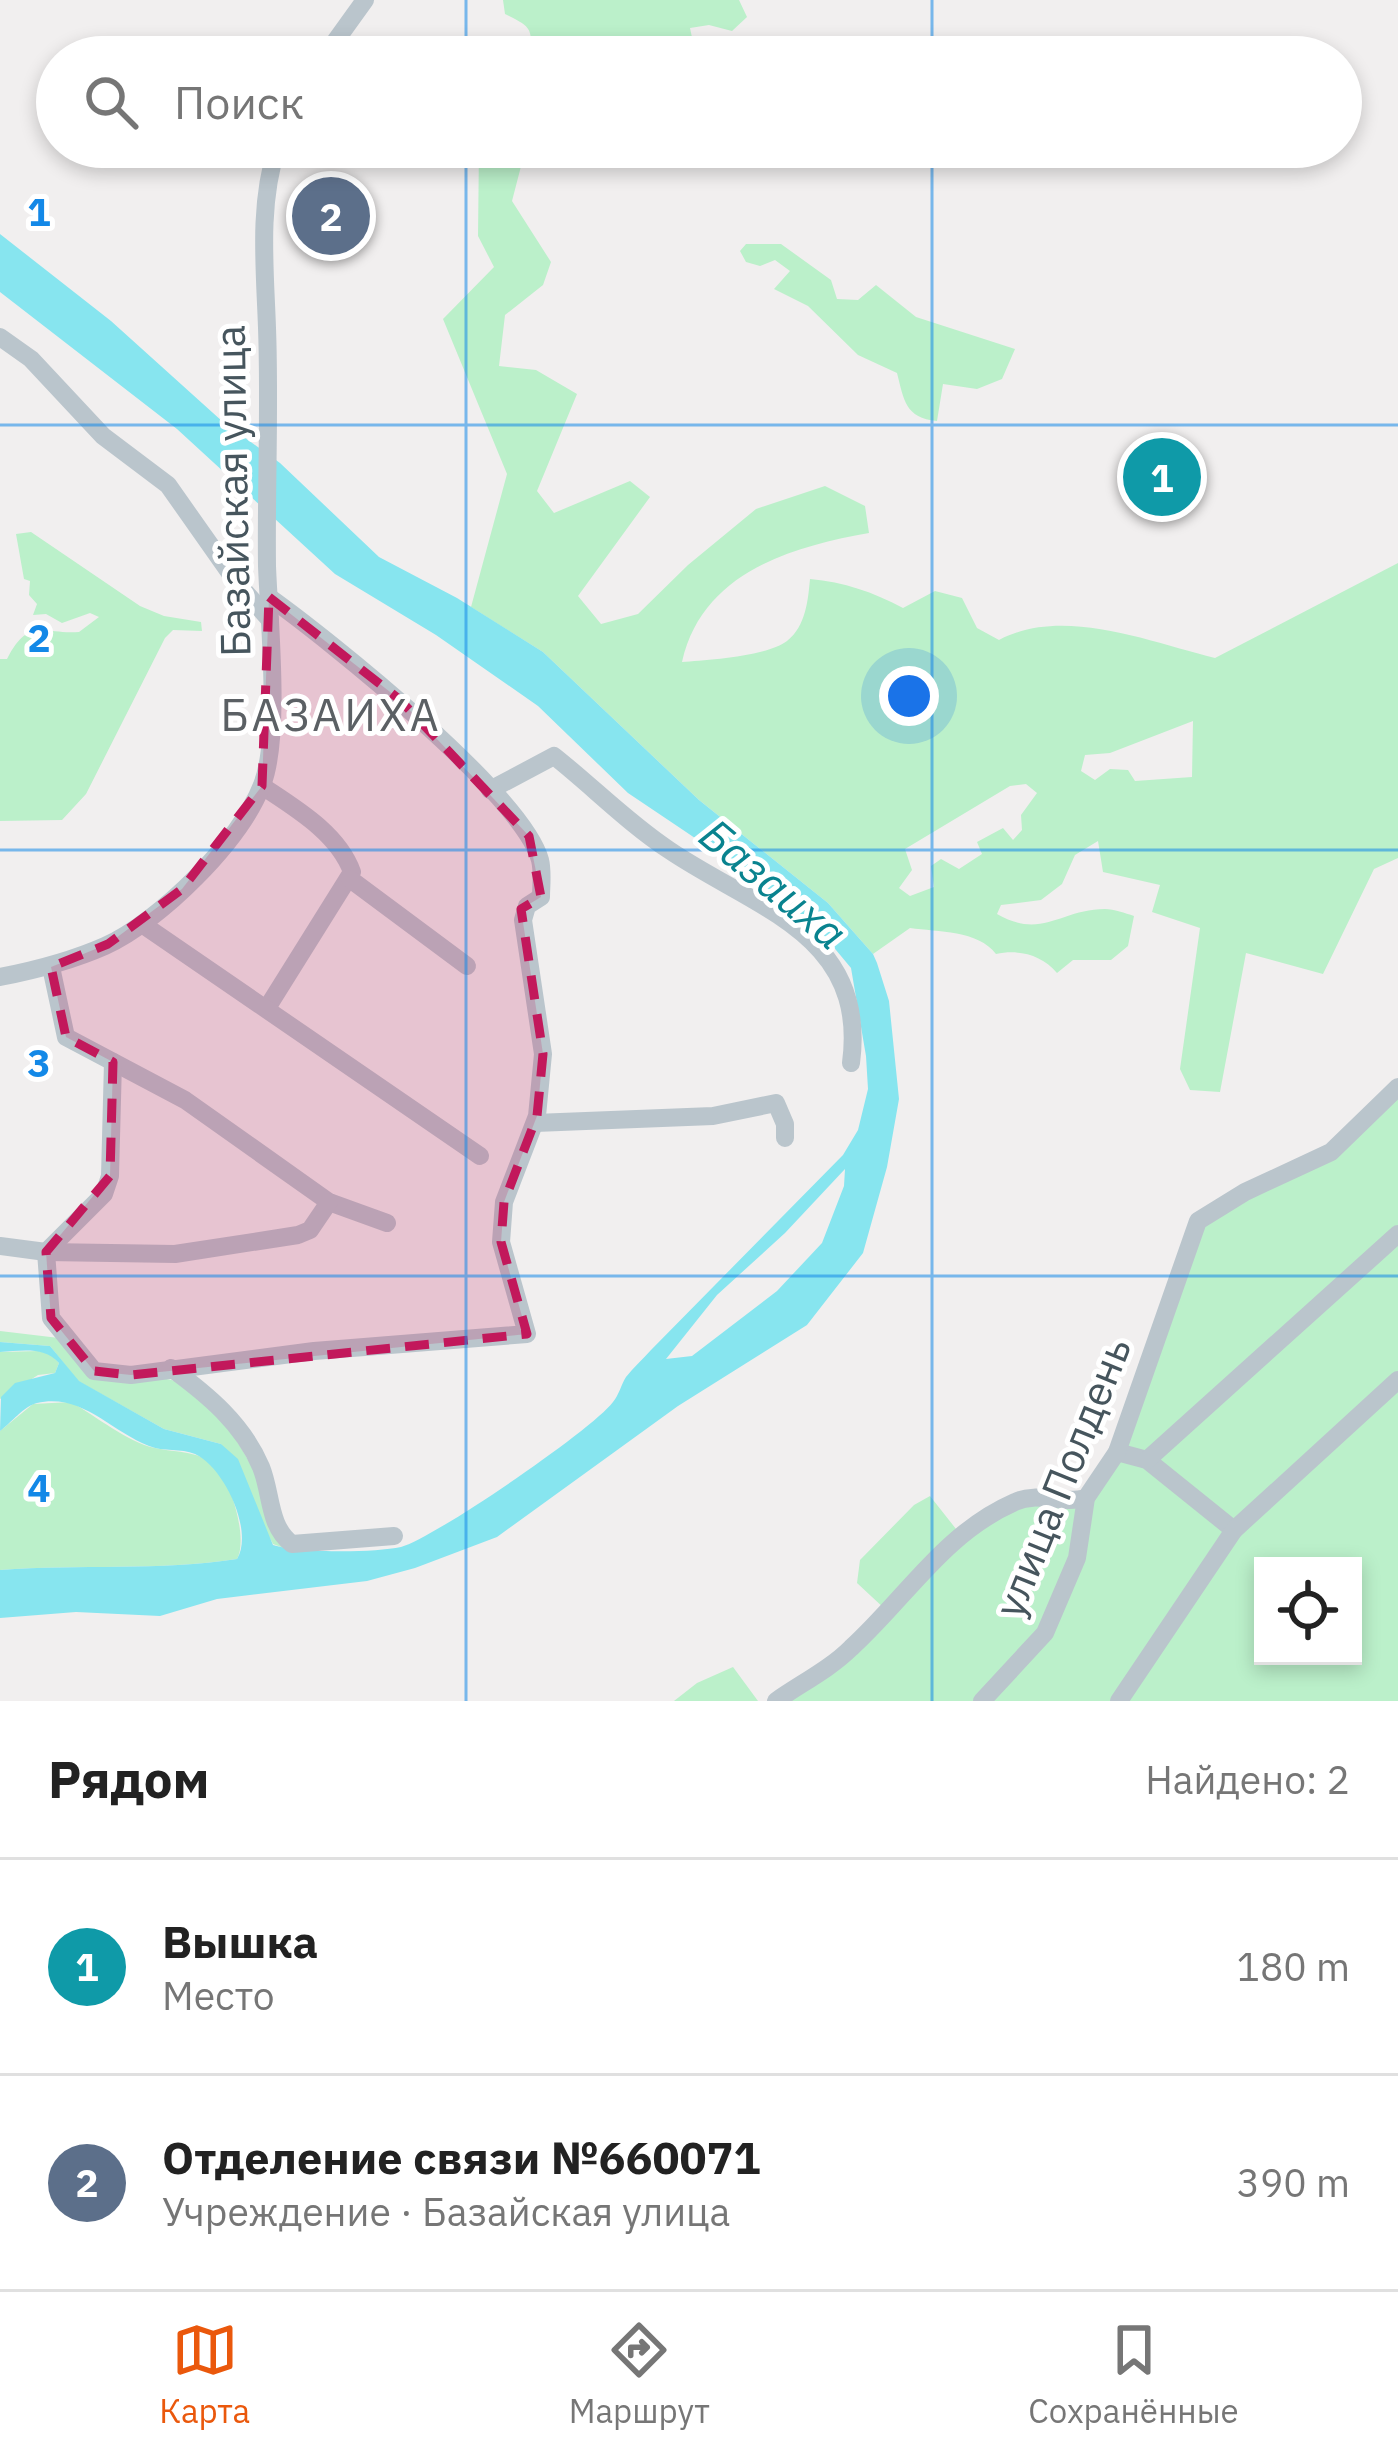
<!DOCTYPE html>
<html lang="ru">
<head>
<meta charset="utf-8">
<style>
	body { margin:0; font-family:"IBM Plex Sans",sans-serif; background:#f2f2f2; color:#222 }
	.controls { position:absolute; right:36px; bottom:36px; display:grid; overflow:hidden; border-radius:0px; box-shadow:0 6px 18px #0003 }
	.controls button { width:108px; height:108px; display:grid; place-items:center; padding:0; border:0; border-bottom:3px solid #e0e0e0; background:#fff; color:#222; font:60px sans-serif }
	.you { position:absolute; left:909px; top:696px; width:42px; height:42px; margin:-30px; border:9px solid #fff; border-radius:50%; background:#1a73e8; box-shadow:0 0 0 18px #1a73e833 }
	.badge { display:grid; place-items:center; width:78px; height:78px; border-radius:50%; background:#ea580c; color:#fff; font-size:39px; font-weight:700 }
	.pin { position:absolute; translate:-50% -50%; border:6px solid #fff; box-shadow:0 3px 12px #0006 }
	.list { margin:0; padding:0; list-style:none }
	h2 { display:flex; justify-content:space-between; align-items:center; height:156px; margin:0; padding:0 48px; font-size:51px }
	h2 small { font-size:39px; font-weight:400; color:#767676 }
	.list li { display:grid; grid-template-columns:78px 1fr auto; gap:36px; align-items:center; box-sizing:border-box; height:216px; padding:0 48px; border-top:3px solid #e0e0e0 }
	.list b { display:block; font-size:45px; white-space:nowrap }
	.list p { margin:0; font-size:39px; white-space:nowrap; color:#767676 }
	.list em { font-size:39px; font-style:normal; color:#767676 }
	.icon { flex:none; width:66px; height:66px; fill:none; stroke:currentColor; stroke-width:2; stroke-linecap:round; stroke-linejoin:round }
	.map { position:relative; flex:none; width:1398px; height:1701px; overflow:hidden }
	.search { position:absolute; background:#fff; box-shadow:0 6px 18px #0003; left:36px; right:36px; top:36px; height:132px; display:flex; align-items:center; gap:30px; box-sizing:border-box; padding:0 42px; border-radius:66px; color:#767676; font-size:45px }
	.sheet { height:588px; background:#fff }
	nav { display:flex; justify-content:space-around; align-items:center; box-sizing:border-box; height:168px; border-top:3px solid #e0e0e0; background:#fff; font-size:33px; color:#767676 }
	nav a { display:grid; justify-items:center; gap:6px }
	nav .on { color:#ea580c }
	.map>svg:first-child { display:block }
	.green { fill:#bbf0ca; fill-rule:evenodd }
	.water { fill:#87e5ef; fill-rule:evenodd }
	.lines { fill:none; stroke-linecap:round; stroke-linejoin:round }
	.minor { stroke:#bac5cc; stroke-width:18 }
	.marked { fill:#c2185b; fill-opacity:0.2; stroke:#c2185b; stroke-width:9; stroke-dasharray:24 15; stroke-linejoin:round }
	.grid { fill:none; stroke:#1388e7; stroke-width:3; stroke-opacity:0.55 }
	.labels { text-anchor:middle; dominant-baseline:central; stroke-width:10; stroke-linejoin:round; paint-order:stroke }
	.street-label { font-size:42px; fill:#46555d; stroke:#fff }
	.neighbourhood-label { font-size:45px; letter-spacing:3px; fill:#5b6064; stroke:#fff }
	.water-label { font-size:45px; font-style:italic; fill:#09838f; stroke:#fff }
	.grid-label { font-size:39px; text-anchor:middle; font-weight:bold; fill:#1388e7; stroke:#fff; stroke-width:10; stroke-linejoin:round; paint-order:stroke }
</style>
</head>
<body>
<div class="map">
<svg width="1398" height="1701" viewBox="0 0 1398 1701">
	<rect width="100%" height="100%" fill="#f1efef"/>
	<g class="green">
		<path d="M 503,0 L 739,0 L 747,17 L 732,31 L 709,25 L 690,28 L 694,47 L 691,57 L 552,57 L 548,52 L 540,57 L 530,48 C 534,26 524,24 505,14 Z"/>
		<path d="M 479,147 L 526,147 L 512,201 L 551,262 L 543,285 L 505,315 L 499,366 L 536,370 L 577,394 L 537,491 L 554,513 L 630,481 L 650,497 L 578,596 L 601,624 L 638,614 L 688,565 L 756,509 L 825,486 L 865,506 L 869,533 C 790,547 702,573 682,662 C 708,660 768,656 787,641 C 806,626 808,600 810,579 C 844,582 873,592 903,608 L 935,591 L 962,598 L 977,628 L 999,640 C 1063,606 1149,642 1215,658 L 1398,563 L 1398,858 L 1374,869 L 1323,974 L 1246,953 L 1220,1092 L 1190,1090 L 1180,1069 L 1200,928 L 1152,912 L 1160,885 L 1103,872 L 1098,841 L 1075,855 L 1062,884 L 1041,900 L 1001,905 L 997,914 C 1042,940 1061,909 1105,909 C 1114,909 1125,913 1134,916 L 1128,946 L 1111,960 L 1073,960 L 1057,973 C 1042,955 1019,949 996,954 C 978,930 938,932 910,928 L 873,954 L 828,903 L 699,800 L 543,652 L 471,607 L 507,474 L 443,319 L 494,267 L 478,236 ZM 1193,721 L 1192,777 L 1135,781 L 1128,770 L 1110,769 L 1095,780 L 1081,771 L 1085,755 L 1110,753 ZM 1026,784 L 1037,793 L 1021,815 L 1022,830 L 1013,840 L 1003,828 L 977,842 L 982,854 L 959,869 L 941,859 L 931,866 L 934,887 L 910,896 L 899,888 L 912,870 L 905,849 L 1010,786 Z"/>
		<path d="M 746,244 L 781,244 L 831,280 L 837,299 L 858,300 L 876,285 L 916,317 L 1015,349 L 1002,379 L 977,389 L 943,384 L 937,421 C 905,418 904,400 897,373 L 858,355 L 808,306 L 774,289 L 790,271 L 775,260 L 760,266 L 746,262 L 740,251 Z"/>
		<path d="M 31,532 L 140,606 L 164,616 L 201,622 L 202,631 L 173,630 L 165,638 L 86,794 L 62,820 L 0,821 L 0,659 L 7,659 C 29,616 44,635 79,632 L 99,617 L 90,613 L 62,623 L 46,614 L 33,615 L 37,604 L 29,595 L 30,581 L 24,579 L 16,534 Z"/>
		<path d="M 1398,1087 L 1398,1701 L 776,1701 L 886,1610 L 857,1583 L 860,1560 L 914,1505 L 930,1496 L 960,1534 L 1018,1500 L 1086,1497 L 1117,1452 L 1198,1221 L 1331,1152 ZM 1263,1566 L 1353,1566 L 1353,1656 L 1263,1656 Z"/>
		<path d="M 0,1331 L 59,1338 L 88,1374 C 111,1376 162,1374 180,1383 C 233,1408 268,1501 292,1551 L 273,1544 L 221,1444 L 164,1429 L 78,1381 L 50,1346 L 0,1342 Z"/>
		<polygon points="39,1351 52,1355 59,1363 55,1373 38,1375 0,1399 0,1352"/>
		<path d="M 71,1402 C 96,1416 127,1442 155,1448 C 177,1453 202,1450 218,1469 C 232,1485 248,1540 237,1559 C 159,1571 79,1564 0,1570 L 0,1431 L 33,1404 Z"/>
		<polygon points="733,1667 758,1701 674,1701 697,1683"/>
	</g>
	<path class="water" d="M 0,234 L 111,321 L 223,422 L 280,463 L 379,557 L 457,598 L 543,652 L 699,800 L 828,903 L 873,954 L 877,963 L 889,1001 L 899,1099 L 887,1167 L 863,1253 L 807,1325 L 678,1406 L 497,1537 L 415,1568 L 367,1581 L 217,1599 L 160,1616 L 76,1612 L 0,1618 L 0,1570 C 79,1564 159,1571 237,1559 C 254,1531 224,1467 195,1454 C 181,1448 163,1452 149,1446 C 110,1431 82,1393 37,1403 C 24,1406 11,1423 0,1431 L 1,1397 L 15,1383 L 55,1373 L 59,1363 C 44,1346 21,1351 0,1352 L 0,1342 L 50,1346 L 79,1381 L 164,1429 L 221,1444 L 238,1459 L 273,1545 C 299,1553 373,1553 401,1547 C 434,1538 592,1430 613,1402 C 619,1395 621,1385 626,1377 C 633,1368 643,1359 651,1350 L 843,1155 L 858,1130 L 868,1089 L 866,1056 L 851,968 L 816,926 L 750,875 L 628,793 L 538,706 L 436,635 L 335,574 L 177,429 L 0,292 ZM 845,1169 L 844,1186 L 822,1243 L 777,1291 L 692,1356 L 666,1359 L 717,1295 L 785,1233 Z"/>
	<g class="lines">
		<g class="minor">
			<polyline points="324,57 365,0"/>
			<polyline points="0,337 31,359 103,436 168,485 237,583 270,620"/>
			<path d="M 262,786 C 295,808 338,833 352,872 L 267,1008"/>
			<path d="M 490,790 L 554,756 C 592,786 628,823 669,850 C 756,909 868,934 851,1063"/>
			<polyline points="350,879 467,966"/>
			<polyline points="142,924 480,1156"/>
			<polyline points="51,967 66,1037 185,1100 329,1202 387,1223"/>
			<path d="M 0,977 C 36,970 71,961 105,946 C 160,921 240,842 262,785 C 281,737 269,620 267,566 C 266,487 270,408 267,328 C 265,268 258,206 277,147"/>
			<path d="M 113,1062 L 110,1176 L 104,1194 L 46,1252 L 51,1318 L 94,1371 L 131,1375 L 314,1351 L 527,1334 L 501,1242 L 504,1202 L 537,1116 L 543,1054 L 523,920 L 527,906 L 541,897 C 541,886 543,872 540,860 C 523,795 328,639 269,597"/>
			<polyline points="535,1123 713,1116 776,1103 785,1124 785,1138"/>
			<polyline points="0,1246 46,1252 175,1254 298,1235 310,1230 329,1202"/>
			<path d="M 171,1368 C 208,1395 243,1424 261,1467 C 272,1494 268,1526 292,1544 L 394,1536"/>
			<polyline points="1117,1452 1147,1460 1234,1530"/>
			<polyline points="1147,1460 1398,1234"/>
			<path d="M 776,1701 C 800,1684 830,1669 851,1648 C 906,1598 944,1533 1015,1502 C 1038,1491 1060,1505 1086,1498"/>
			<polyline points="982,1701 1045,1633 1077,1558 1086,1498 1117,1452 1198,1221 1245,1192 1331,1152 1398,1087"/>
			<polyline points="1119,1701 1234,1530 1398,1380"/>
		</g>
	</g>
	<path class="marked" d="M 269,597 L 399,699 L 529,836 L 541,897 L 521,909 L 543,1054 L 537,1116 L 504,1202 L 501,1242 L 527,1334 L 131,1375 L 94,1371 L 51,1318 L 46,1252 L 110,1176 L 113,1062 L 66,1037 L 51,967 L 108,944 L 182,889 L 262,786 Z"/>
	<path class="grid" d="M 466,0 L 466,57M 932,0 L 932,57M 466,147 L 466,1701M 932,147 L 932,1701M 0,425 L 1398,425M 0,850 L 1398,850M 0,1276 L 1398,1276"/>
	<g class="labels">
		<g class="street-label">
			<text transform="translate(232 491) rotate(-91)">Базайская улица</text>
			<text transform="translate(1062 1477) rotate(-68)">улица Полдень</text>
		</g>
		<g class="neighbourhood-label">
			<text x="331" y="714">БАЗАИХА</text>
		</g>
		<g class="water-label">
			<text transform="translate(774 883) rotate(40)">Базаиха</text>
		</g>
	</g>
	<g class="grid-label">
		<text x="39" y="226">1</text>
		<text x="39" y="652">2</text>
		<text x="39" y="1077">3</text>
		<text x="39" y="1502">4</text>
	</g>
</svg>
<div class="controls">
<button><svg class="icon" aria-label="locate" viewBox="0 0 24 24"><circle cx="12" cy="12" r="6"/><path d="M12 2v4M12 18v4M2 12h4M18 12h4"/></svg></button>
</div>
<div class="you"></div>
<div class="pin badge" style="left:1162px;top:477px;background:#0f9aa8">1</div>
<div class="pin badge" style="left:331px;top:216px;background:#5c6f8a">2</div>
<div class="search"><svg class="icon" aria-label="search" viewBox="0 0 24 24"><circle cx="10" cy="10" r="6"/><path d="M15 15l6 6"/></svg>Поиск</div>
</div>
<section class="sheet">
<h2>Рядом<small>Найдено: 2</small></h2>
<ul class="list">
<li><span class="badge" style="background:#0f9aa8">1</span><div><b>Вышка</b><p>Место</p></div><em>180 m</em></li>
<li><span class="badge" style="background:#5c6f8a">2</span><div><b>Отделение связи №660071</b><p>Учреждение · Базайская улица</p></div><em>390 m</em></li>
</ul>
</section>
<nav>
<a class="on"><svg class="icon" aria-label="map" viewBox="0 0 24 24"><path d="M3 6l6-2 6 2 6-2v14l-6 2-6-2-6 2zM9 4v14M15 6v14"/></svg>Карта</a>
<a><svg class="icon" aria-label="directions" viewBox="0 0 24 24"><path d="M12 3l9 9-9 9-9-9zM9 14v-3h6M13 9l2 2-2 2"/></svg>Маршрут</a>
<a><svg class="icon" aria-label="saved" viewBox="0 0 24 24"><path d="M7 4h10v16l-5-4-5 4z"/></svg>Сохранённые</a>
</nav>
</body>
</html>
